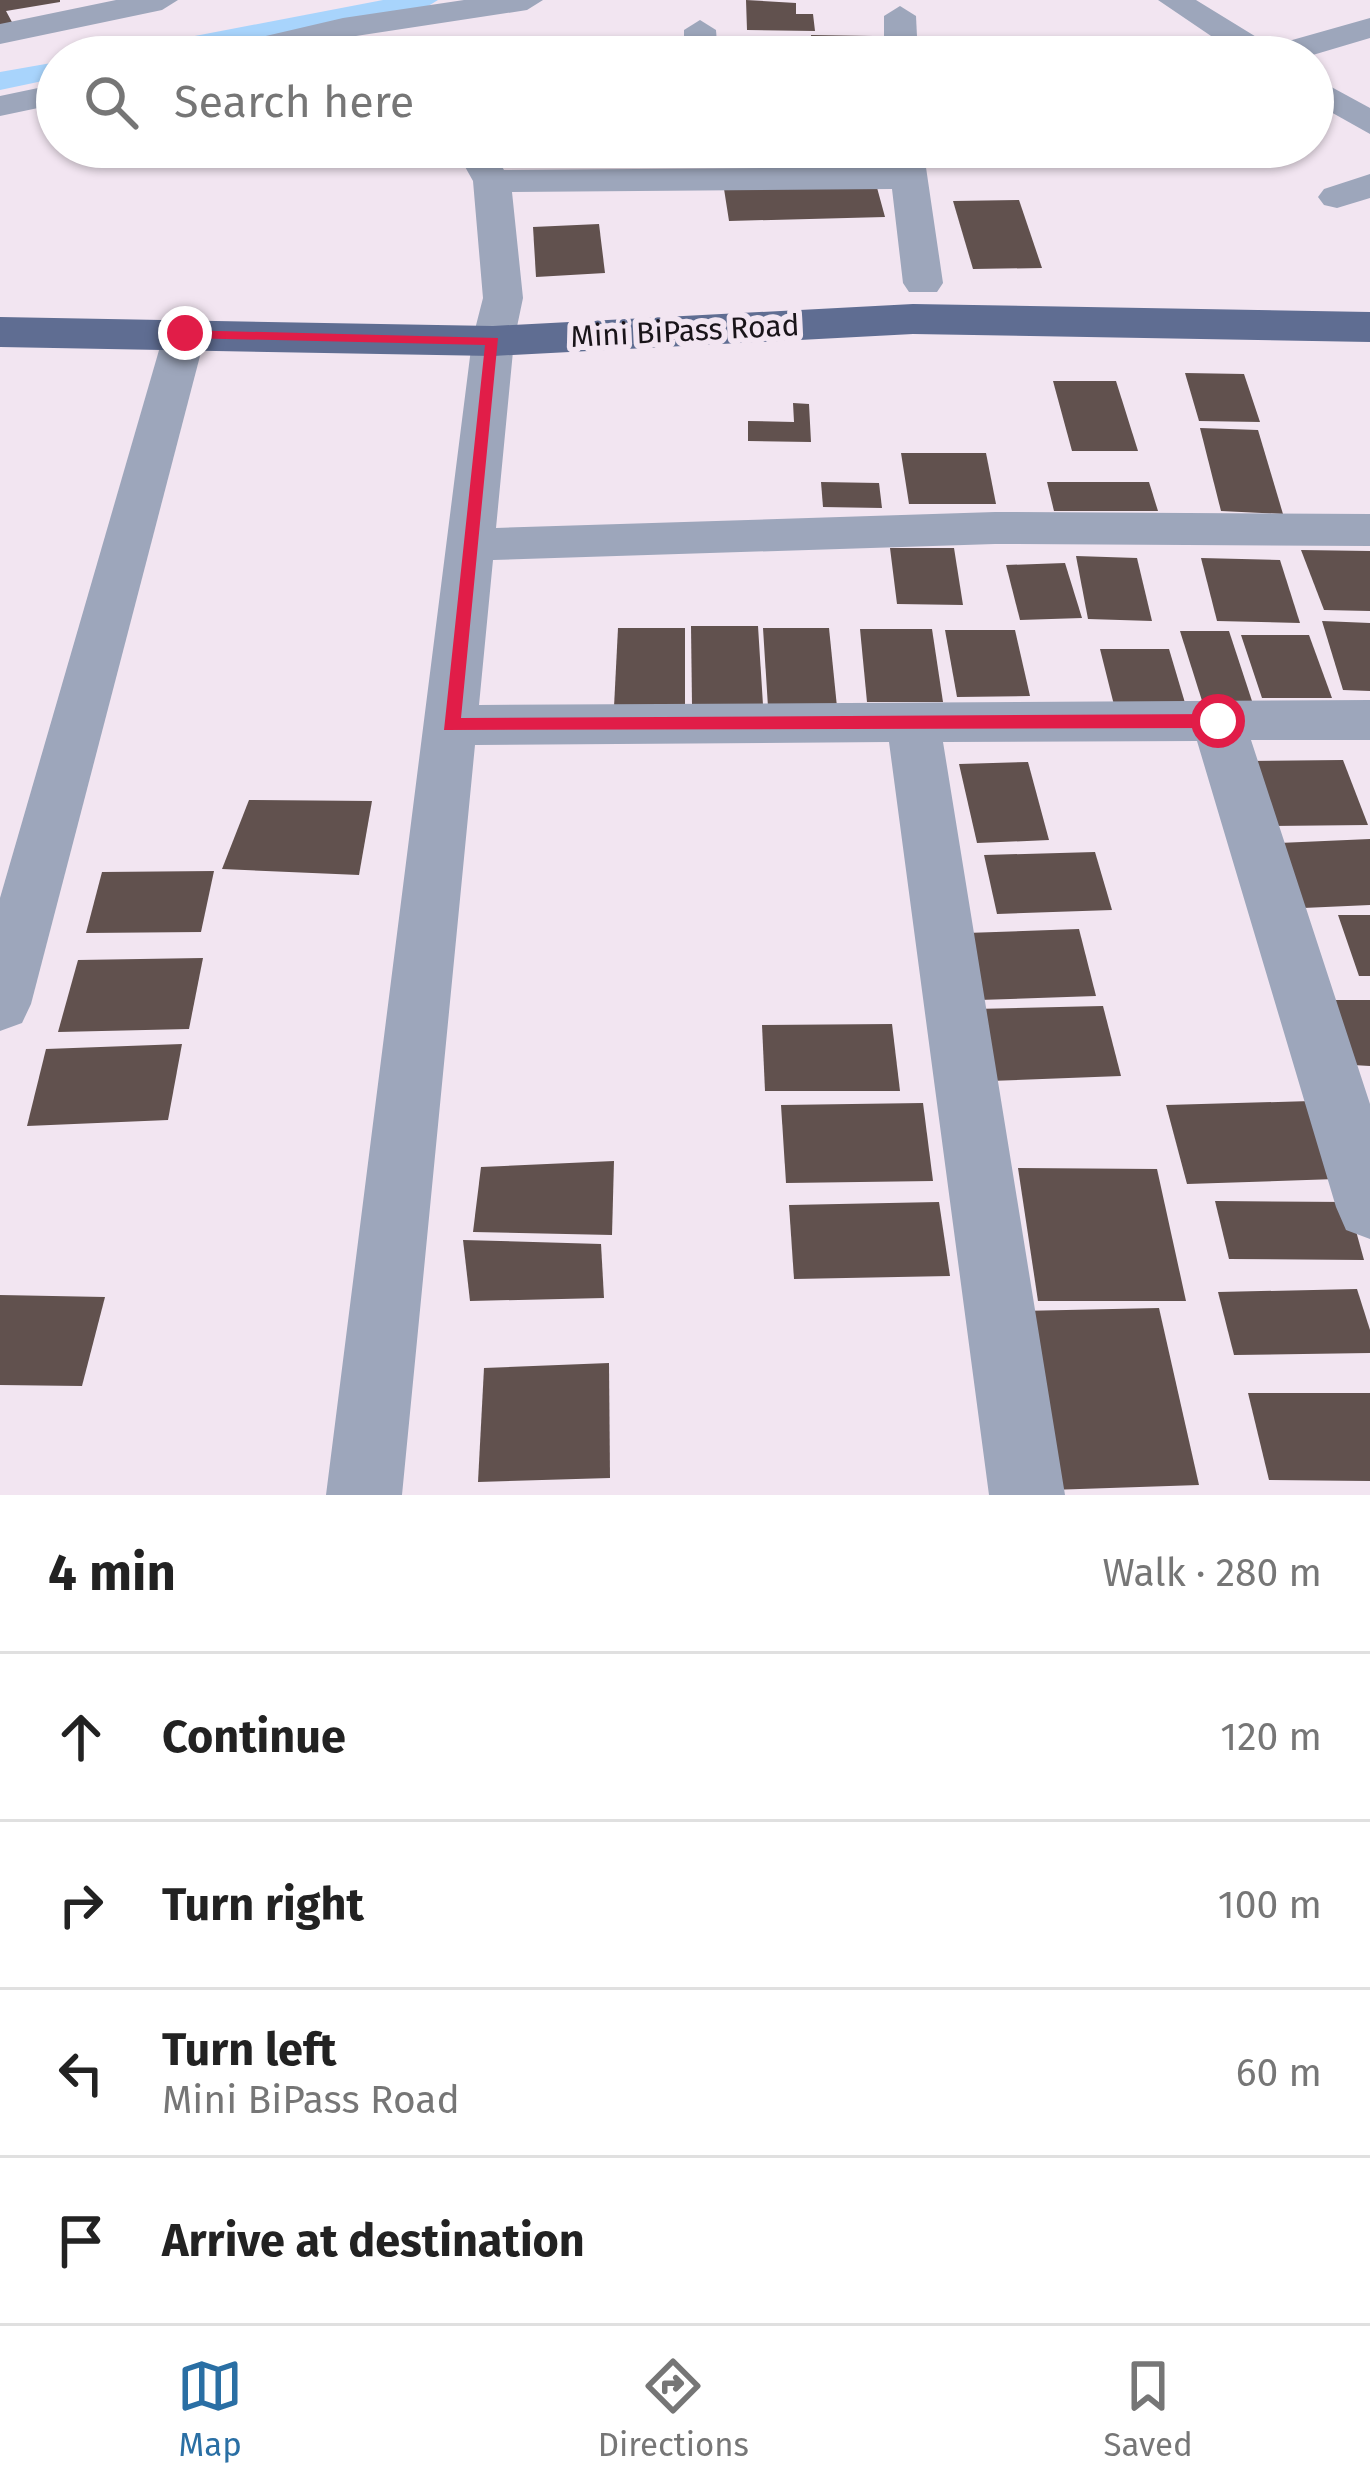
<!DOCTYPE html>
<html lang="en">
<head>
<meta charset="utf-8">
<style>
	body { margin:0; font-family:"Fira Sans",sans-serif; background:#f2f2f2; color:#222 }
	.stop { position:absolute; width:36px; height:36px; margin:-27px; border:9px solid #e11d48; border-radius:50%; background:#fff }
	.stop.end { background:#e11d48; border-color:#fff; box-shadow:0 3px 12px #0008 }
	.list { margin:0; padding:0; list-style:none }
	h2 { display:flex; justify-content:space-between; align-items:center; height:156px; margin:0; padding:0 48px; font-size:51px }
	h2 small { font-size:39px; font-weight:400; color:#767676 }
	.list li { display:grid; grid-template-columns:78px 1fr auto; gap:36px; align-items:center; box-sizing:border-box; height:168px; padding:0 48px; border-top:3px solid #e0e0e0 }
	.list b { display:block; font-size:45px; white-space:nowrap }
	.list p { margin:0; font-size:39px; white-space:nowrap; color:#767676 }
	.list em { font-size:39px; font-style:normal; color:#767676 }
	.icon { flex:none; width:66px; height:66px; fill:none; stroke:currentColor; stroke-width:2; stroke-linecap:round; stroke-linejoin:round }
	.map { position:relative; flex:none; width:1370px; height:1495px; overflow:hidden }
	.search { position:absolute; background:#fff; box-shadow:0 3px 9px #0004; left:36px; right:36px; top:36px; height:132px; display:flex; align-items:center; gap:30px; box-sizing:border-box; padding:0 42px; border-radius:66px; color:#767676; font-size:45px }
	.sheet { height:828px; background:#fff }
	nav { display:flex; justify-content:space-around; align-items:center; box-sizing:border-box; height:168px; border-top:3px solid #e0e0e0; background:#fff; font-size:33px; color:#767676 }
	nav a { display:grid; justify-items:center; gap:6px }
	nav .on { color:#2a6fa4 }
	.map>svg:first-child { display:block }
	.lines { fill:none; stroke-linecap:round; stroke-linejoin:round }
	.canal { fill:#a8d4fc; fill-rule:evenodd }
	.building { fill:#61514e }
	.minor { fill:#9da6bb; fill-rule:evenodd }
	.major { fill:#5f6d92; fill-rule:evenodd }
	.route { fill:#e11d48 }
	.labels { text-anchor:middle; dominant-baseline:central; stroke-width:12; stroke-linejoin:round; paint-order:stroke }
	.far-street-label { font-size:30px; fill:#191419; stroke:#f2e5f1 }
</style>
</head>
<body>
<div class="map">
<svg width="1370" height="1495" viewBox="0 0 1370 1495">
	<rect width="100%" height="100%" fill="#f2e5f1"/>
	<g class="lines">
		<g class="canal">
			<polygon points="383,0 438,0 425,8 170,57 113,57 127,49"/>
			<polygon points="57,62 57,78 0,90 0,72"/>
		</g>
	</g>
	<g class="building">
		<polygon points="0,0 60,0 60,2 6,11 13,24 0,27"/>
		<polygon points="746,0 796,3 796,14 813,14 815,31 747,30"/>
		<polygon points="811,35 873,36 875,57 812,57"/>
		<polygon points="590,37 662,37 661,57 588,57"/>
		<polygon points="605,147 684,147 683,159 604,157"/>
		<polygon points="876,184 885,217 729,221 724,189"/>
		<polygon points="1019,200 1042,268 973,269 953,201"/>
		<polygon points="599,224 605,273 536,277 533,227"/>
		<polygon points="1185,373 1244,374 1260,422 1199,421"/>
		<polygon points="1053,381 1116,381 1138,451 1072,451"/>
		<polygon points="793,403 809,404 811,442 748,441 748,421 794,422"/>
		<polygon points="1200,428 1258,430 1283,514 1221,511"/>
		<polygon points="901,453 986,453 996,504 909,504"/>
		<polygon points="821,482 879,483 882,508 823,507"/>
		<polygon points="1047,482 1149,482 1158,511 1054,511"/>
		<polygon points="890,548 954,548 963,605 897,604"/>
		<polygon points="1301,550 1370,551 1370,611 1324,610"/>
		<polygon points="1076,556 1137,558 1152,621 1088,619"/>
		<polygon points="1201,558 1280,560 1300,623 1217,621"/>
		<polygon points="1065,563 1082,618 1020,620 1006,565"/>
		<polygon points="1322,621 1370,623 1370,691 1343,690"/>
		<polygon points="691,626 758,626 763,705 692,705"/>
		<polygon points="618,628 685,628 685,708 614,707"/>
		<polygon points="763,628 829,628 837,707 768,707"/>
		<polygon points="860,629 932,629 943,702 867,702"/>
		<polygon points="945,630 1015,630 1030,696 957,697"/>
		<polygon points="1180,631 1229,631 1253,704 1203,704"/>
		<polygon points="1241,635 1309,635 1332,698 1262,698"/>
		<polygon points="1100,649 1169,649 1188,713 1116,713"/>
		<polygon points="1343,760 1368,825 1269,826 1247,761"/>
		<polygon points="1028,762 1049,840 977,843 959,764"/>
		<polygon points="249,800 372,801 359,875 222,869"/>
		<polygon points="1370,839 1370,905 1303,908 1279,843"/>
		<polygon points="1095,852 1112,910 997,914 984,855"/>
		<polygon points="214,871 201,932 86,933 102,872"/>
		<polygon points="1338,915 1370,915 1370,976 1359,976"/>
		<polygon points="1079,929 1096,996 979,1000 966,933"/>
		<polygon points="203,958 189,1029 58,1032 78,960"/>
		<polygon points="1333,1000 1370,1000 1370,1066 1353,1065"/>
		<polygon points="1103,1006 1121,1076 989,1081 975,1009"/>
		<polygon points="892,1024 900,1091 765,1091 762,1025"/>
		<polygon points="182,1044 168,1120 27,1126 46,1049"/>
		<polygon points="1311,1101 1336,1179 1187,1184 1166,1105"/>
		<polygon points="923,1103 933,1181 786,1183 781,1105"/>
		<polygon points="614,1161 612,1235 473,1232 481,1167"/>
		<polygon points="1018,1168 1157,1169 1186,1301 1038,1301"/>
		<polygon points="1215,1201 1348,1202 1364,1260 1229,1259"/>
		<polygon points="939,1202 950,1276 794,1279 789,1205"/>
		<polygon points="463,1240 601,1244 604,1298 470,1301"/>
		<polygon points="1357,1289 1370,1330 1370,1353 1234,1355 1218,1292"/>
		<polygon points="0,1295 105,1297 82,1386 0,1385"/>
		<polygon points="1159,1308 1199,1485 1050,1490 1020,1311"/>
		<polygon points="609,1363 610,1478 478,1482 484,1368"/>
		<polygon points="1248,1393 1370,1393 1370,1481 1269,1480"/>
	</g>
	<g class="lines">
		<g class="minor">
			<polygon points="116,0 178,0 162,10 0,44 0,24"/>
			<polygon points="464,0 543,0 527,10 343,38 261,57 201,57 206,50 343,18"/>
			<polygon points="1158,0 1196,0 1271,46 1370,18 1370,38 1306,57 1242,57"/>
			<polygon points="900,6 916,16 918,57 884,57 884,16"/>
			<polygon points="700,20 716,30 718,57 684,57 684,30"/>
			<polygon points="1313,77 1370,108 1370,134 1313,102"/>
			<polygon points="57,84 57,104 0,116 0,96"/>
			<polygon points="454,147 490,147 504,170 889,167 887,147 923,147 943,283 937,292 909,292 903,283 892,189 512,192 523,298 514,341 496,528 995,512 1370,514 1370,546 995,544 493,560 479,705 1370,700 1370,740 1251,740 1370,1104 1370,1239 1346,1230 1336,1207 1197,741 943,742 1065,1495 989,1495 889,742 475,745 402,1495 326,1495 472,341 483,298 473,181"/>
			<polygon points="1370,174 1370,198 1337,208 1324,205 1318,197 1324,189"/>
			<polygon points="185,321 200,324 206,333 31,1004 22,1023 0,1031 0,898 164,333 170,324"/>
		</g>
		<polygon class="major" points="913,304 1370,312 1370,342 913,334 493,356 0,347 0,317 493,326"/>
	</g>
	<polygon class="route" points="180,330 498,338 461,718 1218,714 1227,721 1218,728 444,730 485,345 185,338 180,336"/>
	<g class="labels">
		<g class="far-street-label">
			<text transform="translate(685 331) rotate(-3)">Mini BiPass Road</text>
		</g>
	</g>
</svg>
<div class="stop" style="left:1218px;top:721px"></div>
<div class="stop end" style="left:185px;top:333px"></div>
<div class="search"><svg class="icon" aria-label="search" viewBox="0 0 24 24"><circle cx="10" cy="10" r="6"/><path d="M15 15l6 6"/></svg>Search here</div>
</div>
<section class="sheet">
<h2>4 min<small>Walk · 280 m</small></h2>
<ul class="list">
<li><svg class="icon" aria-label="ahead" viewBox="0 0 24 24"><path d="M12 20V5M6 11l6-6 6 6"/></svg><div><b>Continue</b></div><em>120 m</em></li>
<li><svg class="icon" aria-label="right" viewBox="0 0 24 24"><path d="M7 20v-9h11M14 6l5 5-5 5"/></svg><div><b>Turn right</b></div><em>100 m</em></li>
<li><svg class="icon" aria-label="left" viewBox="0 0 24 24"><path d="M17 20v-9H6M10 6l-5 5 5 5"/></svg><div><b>Turn left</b><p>Mini BiPass Road</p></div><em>60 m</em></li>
<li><svg class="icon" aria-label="arrive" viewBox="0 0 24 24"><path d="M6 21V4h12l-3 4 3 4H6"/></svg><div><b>Arrive at destination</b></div></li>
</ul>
</section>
<nav>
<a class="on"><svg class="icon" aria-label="map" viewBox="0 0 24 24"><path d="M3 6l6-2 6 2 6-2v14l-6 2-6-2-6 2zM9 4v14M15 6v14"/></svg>Map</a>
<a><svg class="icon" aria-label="directions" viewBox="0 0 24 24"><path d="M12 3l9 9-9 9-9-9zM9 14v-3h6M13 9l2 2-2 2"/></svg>Directions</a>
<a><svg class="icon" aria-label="saved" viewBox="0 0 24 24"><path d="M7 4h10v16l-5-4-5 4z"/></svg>Saved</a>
</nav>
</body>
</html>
